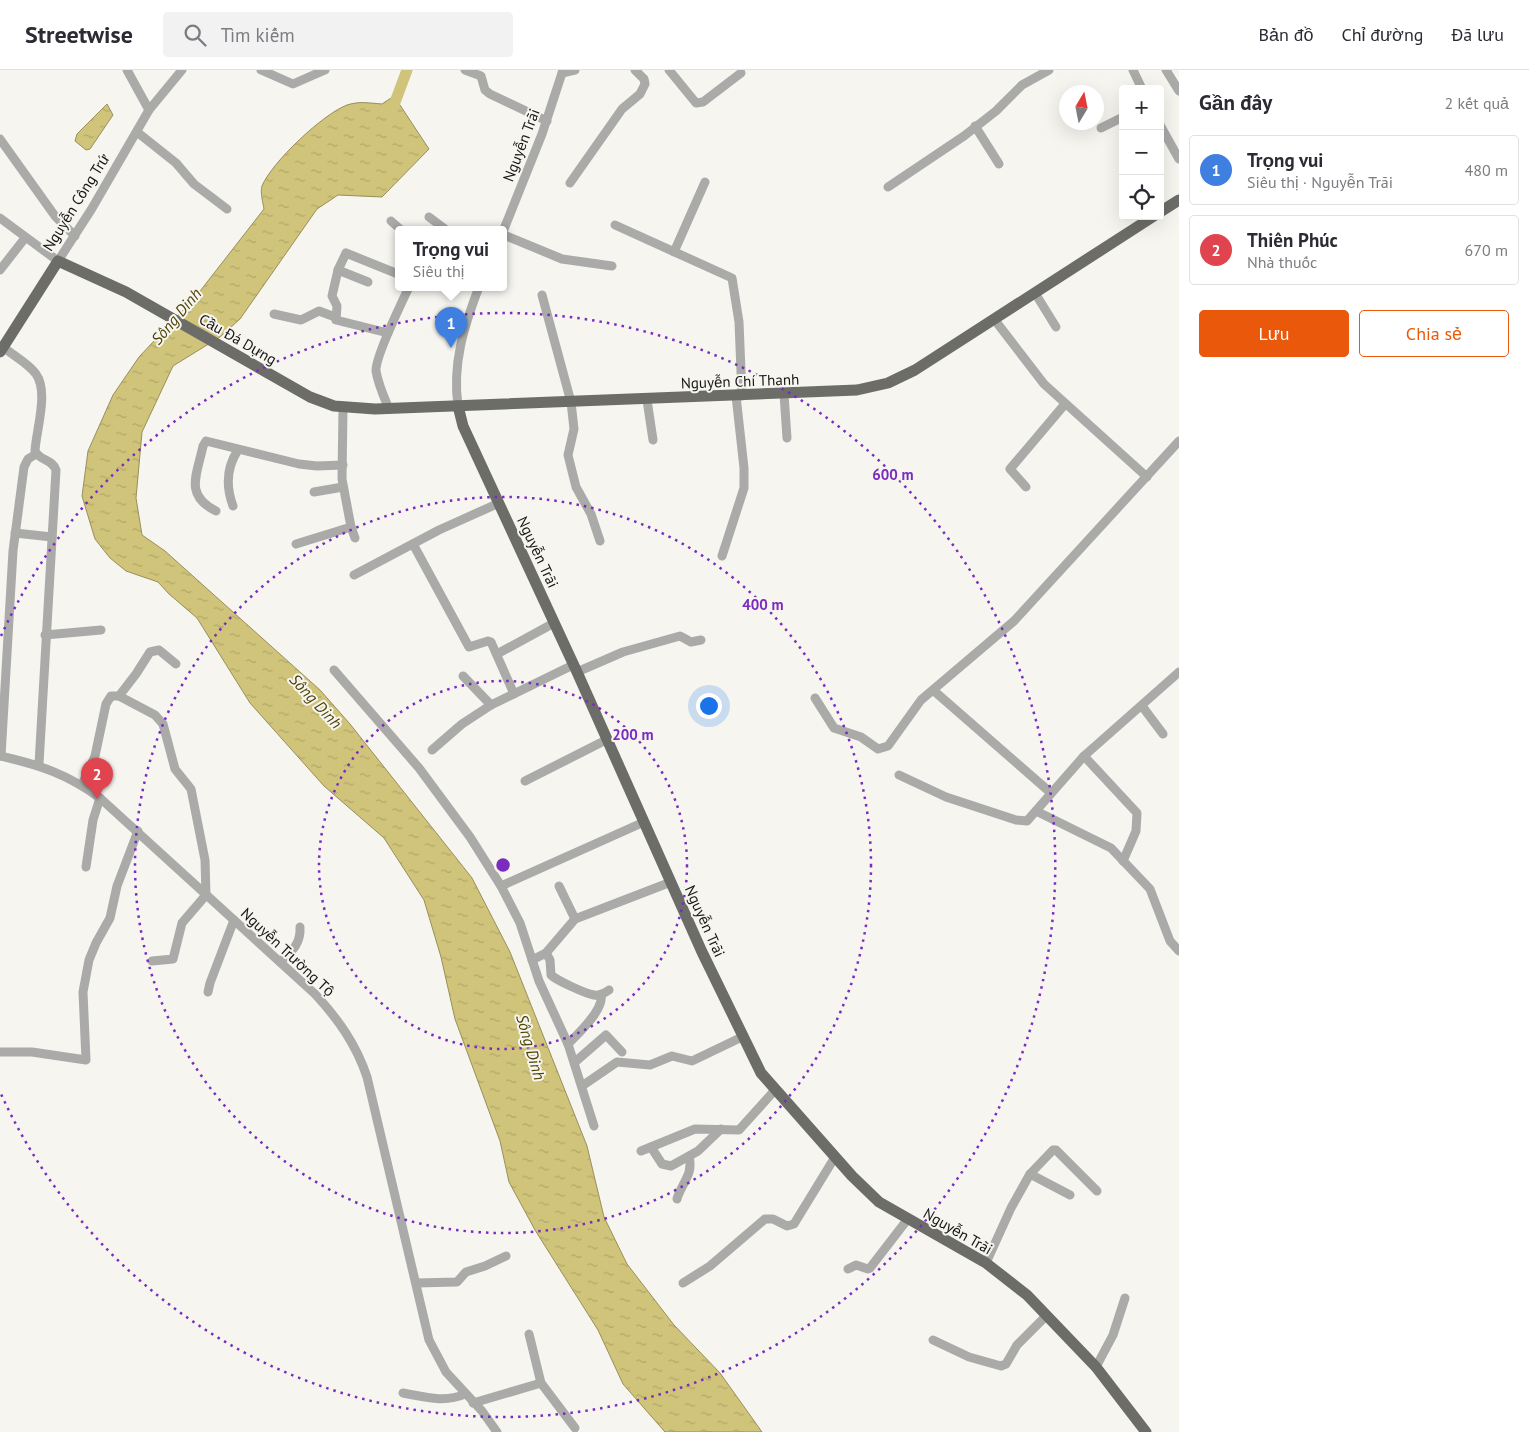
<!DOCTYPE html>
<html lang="vi">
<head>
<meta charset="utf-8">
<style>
	body { margin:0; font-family:"PT Sans",sans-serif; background:#f2f2f3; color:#2b2b33 }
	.controls { position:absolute; right:15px; top:15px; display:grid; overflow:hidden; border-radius:5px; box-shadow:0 5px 20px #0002 }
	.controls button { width:45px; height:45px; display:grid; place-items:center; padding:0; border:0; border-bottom:1px solid #e1e1e2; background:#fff; color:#2b2b33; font:25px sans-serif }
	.compass { position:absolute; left:1059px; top:15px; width:45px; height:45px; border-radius:50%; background:#fff; box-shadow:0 5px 20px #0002; rotate:10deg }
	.you { position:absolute; left:708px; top:635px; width:18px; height:18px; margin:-12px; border:4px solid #fff; border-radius:50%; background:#1a73e8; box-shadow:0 0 0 8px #1a73e833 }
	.badge { display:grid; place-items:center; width:32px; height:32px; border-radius:50%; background:#ea580c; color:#fff; font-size:16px; font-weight:700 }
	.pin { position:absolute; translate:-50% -41px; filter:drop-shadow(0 1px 2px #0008) }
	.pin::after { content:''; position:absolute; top:26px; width:18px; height:15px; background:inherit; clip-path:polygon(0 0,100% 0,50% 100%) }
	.popup { position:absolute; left:395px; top:156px; width:112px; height:65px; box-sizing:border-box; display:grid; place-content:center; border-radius:5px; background:#fff; filter:drop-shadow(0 1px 4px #0005); font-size:16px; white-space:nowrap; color:#7c7c81 }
	.popup b { font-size:19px; color:#2b2b33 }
	.popup::after { content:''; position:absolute; left:50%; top:100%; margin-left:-10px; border:10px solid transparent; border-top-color:#fff }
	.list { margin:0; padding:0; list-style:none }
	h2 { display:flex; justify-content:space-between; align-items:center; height:65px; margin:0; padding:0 20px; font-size:21px }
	h2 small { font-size:16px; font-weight:400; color:#7c7c81 }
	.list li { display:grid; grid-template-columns:32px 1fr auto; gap:15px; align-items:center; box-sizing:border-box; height:70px; margin:0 10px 10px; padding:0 10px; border:1px solid #e1e1e2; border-radius:5px }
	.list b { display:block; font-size:19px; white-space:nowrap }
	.list p { margin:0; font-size:16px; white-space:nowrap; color:#7c7c81 }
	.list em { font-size:16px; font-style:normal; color:#7c7c81 }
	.actions { display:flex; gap:10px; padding:15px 20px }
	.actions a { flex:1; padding:11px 0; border:1px solid #ea580c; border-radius:5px; text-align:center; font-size:18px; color:#ea580c }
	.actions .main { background:#ea580c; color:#fff }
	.icon { flex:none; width:28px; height:28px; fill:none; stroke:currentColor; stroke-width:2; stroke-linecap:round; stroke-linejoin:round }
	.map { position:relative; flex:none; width:1179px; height:1362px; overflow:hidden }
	header { display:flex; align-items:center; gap:30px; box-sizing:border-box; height:70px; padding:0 25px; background:#fff; border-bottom:1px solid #e1e1e2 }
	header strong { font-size:24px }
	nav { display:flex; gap:28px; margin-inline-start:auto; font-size:18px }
	.search { width:350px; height:45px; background:#f2f2f3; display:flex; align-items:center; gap:12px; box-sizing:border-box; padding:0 18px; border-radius:5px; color:#7c7c81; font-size:19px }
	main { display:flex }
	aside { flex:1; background:#fff }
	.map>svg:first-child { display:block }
	.water { fill:url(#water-ripples); stroke:#988f5c }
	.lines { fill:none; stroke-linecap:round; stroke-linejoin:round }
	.river { stroke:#d0c37a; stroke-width:11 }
	.minor { stroke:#aaaaa8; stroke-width:9 }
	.major { stroke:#6c6c68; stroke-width:11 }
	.ring { fill:none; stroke:#7b2cbf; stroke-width:2.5; stroke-dasharray:2.5 5 }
	.labels { text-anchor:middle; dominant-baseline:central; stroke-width:4; stroke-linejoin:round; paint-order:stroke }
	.street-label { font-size:15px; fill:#161615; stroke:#f6f5f0 }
	.water-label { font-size:16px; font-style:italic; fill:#4d4407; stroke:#f6f5f0 }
	.centre { fill:#7b2cbf; stroke:#f6f5f0; stroke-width:2.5 }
	.ring-label { font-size:15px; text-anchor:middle; font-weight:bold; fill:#7b2cbf; stroke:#f6f5f0; stroke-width:4; stroke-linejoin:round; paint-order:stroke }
</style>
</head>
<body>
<header>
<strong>Streetwise</strong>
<div class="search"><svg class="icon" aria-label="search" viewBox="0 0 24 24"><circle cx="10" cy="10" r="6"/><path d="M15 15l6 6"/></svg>Tìm kiếm</div>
<nav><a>Bản đồ</a><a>Chỉ đường</a><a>Đã lưu</a></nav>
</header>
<main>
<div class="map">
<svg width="1179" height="1362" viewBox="0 0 1179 1362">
	<defs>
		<pattern id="water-ripples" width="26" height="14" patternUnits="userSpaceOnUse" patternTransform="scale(1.25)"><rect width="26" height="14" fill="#d0c37a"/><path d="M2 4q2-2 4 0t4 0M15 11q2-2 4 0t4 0" fill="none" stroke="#b2a769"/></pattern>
	</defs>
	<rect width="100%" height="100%" fill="#f6f5f0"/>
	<g class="water">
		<path d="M 394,26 L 429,79 L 382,127 L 338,125 L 317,139 L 240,249 L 220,267 L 173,296 L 142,362 L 136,428 L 142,465 L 165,481 L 320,620 L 350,654 L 472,808 L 510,882 L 587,1076 L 604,1147 L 627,1194 L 674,1255 L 720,1303 L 762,1362 L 665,1362 L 623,1314 L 598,1260 L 535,1160 L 509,1112 L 500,1071 L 455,949 L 441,887 L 424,830 L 384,768 L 324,716 L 250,633 L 197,548 L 169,524 L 158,512 L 126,501 L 110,488 L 95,469 L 82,426 L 88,381 L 113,325 L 139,287 L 197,225 L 264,139 C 263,133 260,122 262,116 C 272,92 323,44 347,35 C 359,31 369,33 382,34 Z"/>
		<polygon points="107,34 113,45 90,79 86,80 75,71 77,64"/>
	</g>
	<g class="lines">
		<polyline class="river" points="391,43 407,0"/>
		<g class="minor">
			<polyline points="127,0 149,40"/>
			<polyline points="261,0 293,14 325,0"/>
			<polyline points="465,0 481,6 485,20 490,24 547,51"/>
			<polyline points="669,0 696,33 703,32 741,3"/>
			<polyline points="1133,0 1142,19"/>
			<polyline points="1166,0 1179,21"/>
			<polyline points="562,3 575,0"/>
			<polyline points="1160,55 1179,89"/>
			<polyline points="975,56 999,94"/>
			<polyline points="1101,58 1123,47"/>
			<polyline points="137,62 176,93 194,114 227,139"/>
			<polyline points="0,69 55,146 75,166"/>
			<polyline points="570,113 622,39 640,24 645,14 644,9 635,0"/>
			<polyline points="888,117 964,66 996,41 1022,15 1049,0"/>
			<polyline points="429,147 445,159"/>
			<polyline points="0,148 58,191 91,140 149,40 182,0"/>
			<polyline points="391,151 400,159"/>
			<polyline points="615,155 732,208 739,252 742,326"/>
			<polyline points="504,159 542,64 563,0"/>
			<polyline points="504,165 562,189 612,196"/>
			<polyline points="674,182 705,112"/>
			<polyline points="0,200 25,168"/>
			<polyline points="338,200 368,212"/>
			<polyline points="1035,223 1056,257"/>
			<polyline points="542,225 571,332 574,359 568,385 576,417 591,444 600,471"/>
			<polyline points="274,244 301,250 319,241 335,247"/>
			<polyline points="994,249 1044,314 1147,407"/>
			<polyline points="388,263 336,250 337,236 332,226 338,200 346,183 398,204"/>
			<path d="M 3,277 C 14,286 29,294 36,304 C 49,322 36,361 35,381 C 40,391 52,389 56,400 L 39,694"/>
			<polyline points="784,324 787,368"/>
			<polyline points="647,330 653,370"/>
			<path d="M 458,336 C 452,294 464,256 479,217"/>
			<path d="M 389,339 C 384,327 378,314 376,301 C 375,287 402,232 409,217"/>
			<polyline points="1026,417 1010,399 1065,334"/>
			<polyline points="314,422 343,417"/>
			<path d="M 233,436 C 226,417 226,398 238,380"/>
			<path d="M 216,441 C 184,425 197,405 203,376 L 206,371 L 299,394 L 317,396 L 343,395"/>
			<polyline points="351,457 355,468"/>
			<polyline points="15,463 52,467"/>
			<polyline points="296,474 351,457 342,409 343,338"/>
			<polyline points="413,474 469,577 488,571 491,572 514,624"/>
			<polyline points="722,486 744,418 744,398 736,326"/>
			<polyline points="354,505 439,460 499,433"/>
			<polyline points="45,565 101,560"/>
			<polyline points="497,584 554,553"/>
			<polyline points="334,600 419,698 470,767 501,816 520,853 539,911 568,974 594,1056"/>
			<polyline points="577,602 623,582 680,566 691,572 701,570"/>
			<polyline points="463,606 491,635"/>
			<polyline points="933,620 1051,723"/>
			<polyline points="119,626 136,604 150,582 159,580 176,594"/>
			<polyline points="815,628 834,658 861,667 878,679 888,676 921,630 1014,551 1179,371"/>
			<polyline points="1142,636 1163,664"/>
			<polyline points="432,680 462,654 491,635 573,595"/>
			<path d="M 0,686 C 40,695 67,704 100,728 L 315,924 C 338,949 356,974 367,1007 L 429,1270 L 446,1302 L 482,1341 L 497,1362"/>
			<polyline points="1,686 13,481 24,397 28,389 36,384"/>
			<polyline points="1084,686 1137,743 1136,761 1123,791"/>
			<polyline points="899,705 946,727 1016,750 1027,751 1084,686 1179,602"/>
			<polyline points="525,711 606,670"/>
			<polyline points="82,715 95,686 106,634 111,626 119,626 155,645 163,654 175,699 191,719 205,790 206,825 182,853 173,889 152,891"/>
			<polyline points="1036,741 1111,778 1150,819 1170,871 1179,881"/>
			<polyline points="86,797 93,750 100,728"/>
			<polyline points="501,816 644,752"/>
			<polyline points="559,816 575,849"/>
			<path d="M 546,883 L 550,890 L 551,905 C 556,910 586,924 594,925 C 600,926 605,923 609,920"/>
			<polyline points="532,890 546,883 575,849 671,812"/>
			<path d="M 280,892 C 292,881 301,874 300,857"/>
			<polyline points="208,922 210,913 234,850"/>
			<path d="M 568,974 C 578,964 605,939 601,924"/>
			<polyline points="0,982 32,982 86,990 83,922 89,890 96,873 110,848 117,816 138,761"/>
			<polyline points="575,992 606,965 622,982"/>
			<polyline points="582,1016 617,992 650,995 672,986 692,991 742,967"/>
			<polyline points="651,1077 662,1094 671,1096 698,1081 721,1059"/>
			<polyline points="641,1081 695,1059 739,1060 775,1020"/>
			<polyline points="1030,1104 1053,1080 1056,1080 1097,1121"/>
			<path d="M 677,1129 C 681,1114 694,1104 689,1087"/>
			<polyline points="986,1193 1011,1138 1030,1104 1070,1125"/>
			<polyline points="848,1199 856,1195 868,1199 870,1198 907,1150"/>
			<polyline points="416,1213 457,1212 466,1202 485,1196 506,1186"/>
			<polyline points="683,1213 710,1196 765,1149 773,1149 787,1156 794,1154 835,1087"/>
			<polyline points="529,1264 541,1313 575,1358"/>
			<polyline points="933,1270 969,1287 1001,1296 1006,1294 1017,1275 1047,1245"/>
			<polyline points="1096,1297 1113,1265 1125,1228"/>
			<path d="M 403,1323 C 425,1327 445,1333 465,1324"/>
			<polyline points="473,1333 541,1313"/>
		</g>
		<g class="major">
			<polyline points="1160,142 1179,130"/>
			<polyline points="0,282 58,191 126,222 310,327 334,336 375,339 857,320 888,313 915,300 1154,146"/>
			<polyline points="458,336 463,356 577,602 702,882 761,1003 852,1106 879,1132 986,1193 1027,1225 1096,1297 1146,1362"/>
		</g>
	</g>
	<g class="ring">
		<circle cx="503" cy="795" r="184"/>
		<circle cx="503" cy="795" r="368"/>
		<path d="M1 566A552 552 0 1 1 1 1024"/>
	</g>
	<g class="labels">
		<g class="street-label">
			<text transform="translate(521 75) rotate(-69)">Nguyễn Trãi</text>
			<text transform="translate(76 132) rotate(-58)">Nguyễn Công Trứ</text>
			<text transform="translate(238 269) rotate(30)">Cầu Đá Dựng</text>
			<text transform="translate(740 311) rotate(-2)">Nguyễn Chí Thanh</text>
			<text transform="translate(538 482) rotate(65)">Nguyễn Trãi</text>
			<text transform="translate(705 851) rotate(66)">Nguyễn Trãi</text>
			<text transform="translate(288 882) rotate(43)">Nguyễn Trường Tộ</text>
			<text transform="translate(958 1161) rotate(30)">Nguyễn Trãi</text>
		</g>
		<g class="water-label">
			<text transform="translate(176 246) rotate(-50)">Sông Dinh</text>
			<text transform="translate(316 631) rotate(47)">Sông Dinh</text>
			<text transform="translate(531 977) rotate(74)">Sông Dinh</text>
		</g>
	</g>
	<circle cx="503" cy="795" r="8" class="centre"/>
	<g class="ring-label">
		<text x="893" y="410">600 m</text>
		<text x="763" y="540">400 m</text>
		<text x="633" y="670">200 m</text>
	</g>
</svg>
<div class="controls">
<button>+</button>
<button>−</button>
<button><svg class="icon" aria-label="locate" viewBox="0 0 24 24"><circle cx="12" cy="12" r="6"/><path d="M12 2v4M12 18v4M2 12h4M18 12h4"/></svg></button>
</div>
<svg class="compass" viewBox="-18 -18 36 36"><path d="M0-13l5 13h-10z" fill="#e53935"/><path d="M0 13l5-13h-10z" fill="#7c7c81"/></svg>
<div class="you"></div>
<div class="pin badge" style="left:451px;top:278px;background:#3f7fe0">1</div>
<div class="popup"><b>Trọng vui</b>Siêu thị</div>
<div class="pin badge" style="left:97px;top:729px;background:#e0444e">2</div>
</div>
<aside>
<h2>Gần đây<small>2 kết quả</small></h2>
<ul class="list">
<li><span class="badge" style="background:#3f7fe0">1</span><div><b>Trọng vui</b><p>Siêu thị · Nguyễn Trãi</p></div><em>480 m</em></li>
<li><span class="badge" style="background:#e0444e">2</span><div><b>Thiên Phúc</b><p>Nhà thuốc</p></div><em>670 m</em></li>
</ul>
<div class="actions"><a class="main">Lưu</a><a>Chia sẻ</a></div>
</aside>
</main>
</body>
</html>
